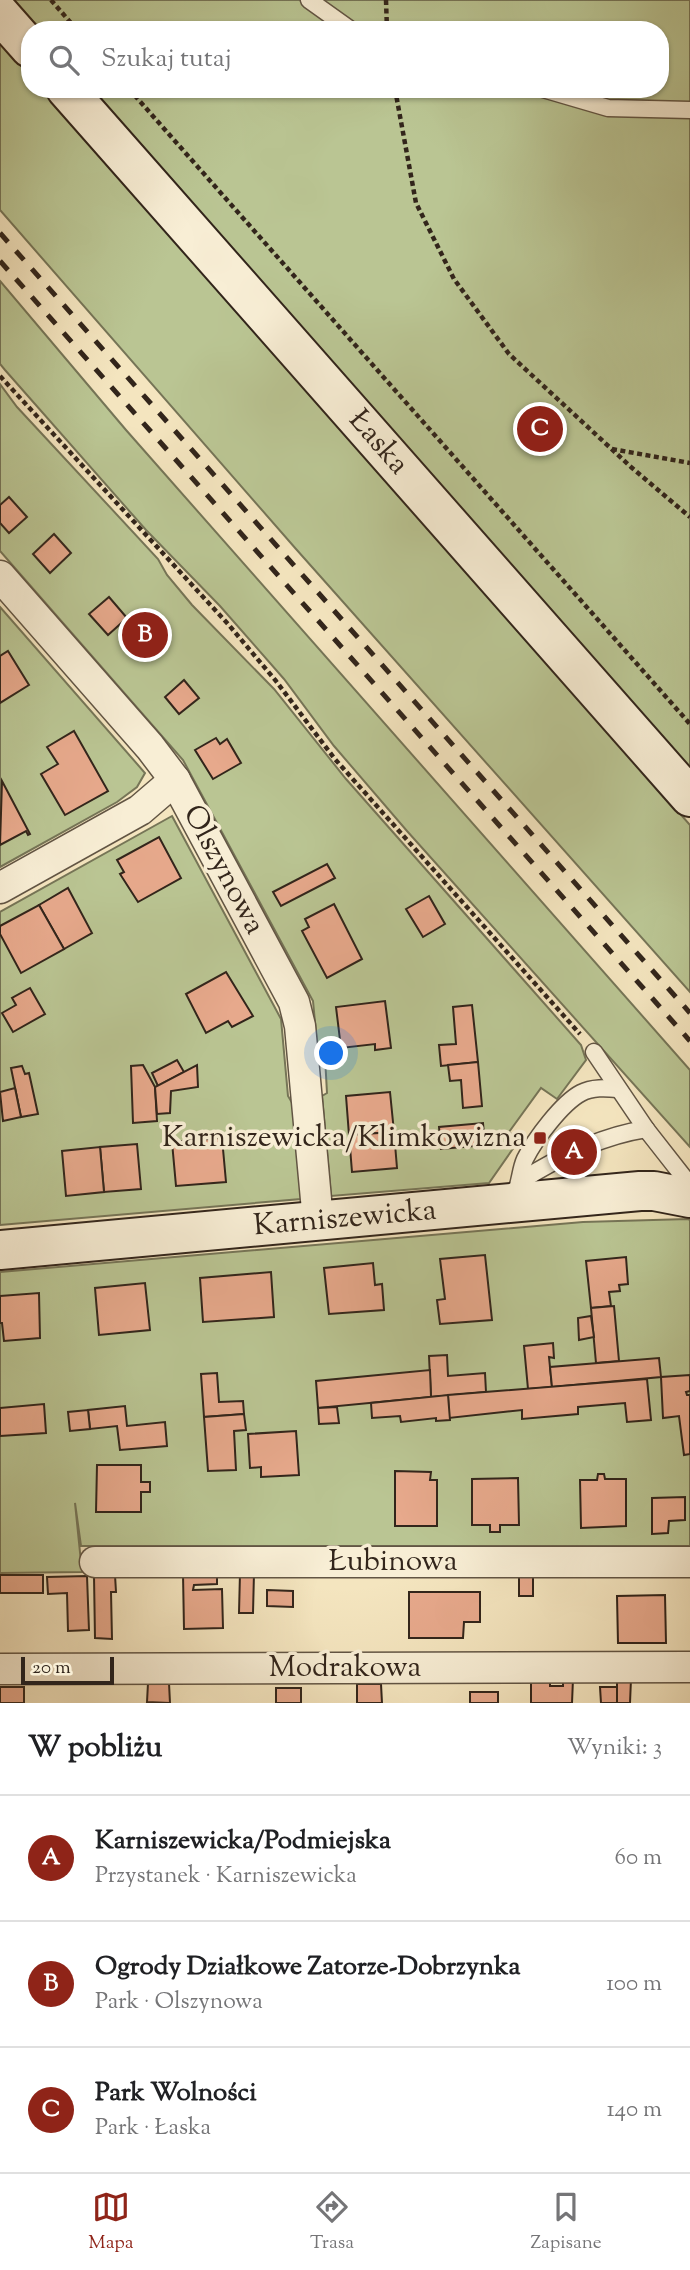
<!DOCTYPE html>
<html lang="pl">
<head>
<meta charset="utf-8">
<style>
	body { margin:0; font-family:"Sorts Mill Goudy",serif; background:#f6f6f6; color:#202124 }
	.scale { position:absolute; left:21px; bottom:18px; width:93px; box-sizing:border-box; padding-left:7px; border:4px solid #32251b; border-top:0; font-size:19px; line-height:24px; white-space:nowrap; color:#32251b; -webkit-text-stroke:5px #f8eed5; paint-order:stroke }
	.you { position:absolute; left:332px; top:1054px; width:24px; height:24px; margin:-18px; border:5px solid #fff; border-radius:50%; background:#1a73e8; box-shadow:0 0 0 10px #1a73e833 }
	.badge { display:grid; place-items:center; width:46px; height:46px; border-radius:50%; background:#8f2418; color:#fff; font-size:23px; font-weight:700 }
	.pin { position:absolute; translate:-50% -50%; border:4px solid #fff; box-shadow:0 2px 7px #0006 }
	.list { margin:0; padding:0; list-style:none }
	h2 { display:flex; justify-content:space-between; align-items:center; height:91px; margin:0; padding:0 28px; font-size:30px }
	h2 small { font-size:23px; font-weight:400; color:#757577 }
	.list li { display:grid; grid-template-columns:46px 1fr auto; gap:21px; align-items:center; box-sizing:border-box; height:126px; padding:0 28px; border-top:2px solid #e0e0e0 }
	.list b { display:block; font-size:26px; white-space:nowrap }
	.list p { margin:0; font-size:23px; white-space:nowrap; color:#757577 }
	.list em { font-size:23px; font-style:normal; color:#757577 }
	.icon { flex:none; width:38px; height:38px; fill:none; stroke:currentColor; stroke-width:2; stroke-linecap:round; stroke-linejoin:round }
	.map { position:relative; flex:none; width:690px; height:1703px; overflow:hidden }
	.search { position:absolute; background:#fff; box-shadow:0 2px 5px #0004; left:21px; right:21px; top:21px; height:77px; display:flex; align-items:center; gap:18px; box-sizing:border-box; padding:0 24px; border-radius:28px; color:#757577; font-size:26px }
	.sheet { height:469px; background:#fff }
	nav { display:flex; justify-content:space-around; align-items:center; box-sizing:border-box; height:98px; border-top:2px solid #e0e0e0; background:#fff; font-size:19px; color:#757577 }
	nav a { display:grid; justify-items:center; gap:4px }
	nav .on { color:#8f2418 }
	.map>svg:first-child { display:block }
	.green { fill:#bac593; stroke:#767557; stroke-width:2 }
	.building { fill:#e7a98c; stroke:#32251b; stroke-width:2 }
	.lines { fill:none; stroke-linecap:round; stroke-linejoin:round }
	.lane-casing { stroke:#625544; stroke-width:19 }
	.street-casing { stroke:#625544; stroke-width:33 }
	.secondary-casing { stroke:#32251b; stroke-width:42 }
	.path { stroke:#32251b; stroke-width:4.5; stroke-dasharray:5 3.5; stroke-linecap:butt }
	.lane { stroke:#f8eed5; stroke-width:16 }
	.street { stroke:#f8eed5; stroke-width:30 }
	.secondary { stroke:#f8eed5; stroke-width:38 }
	.rail { stroke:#32251b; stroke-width:5; stroke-dasharray:12 12; stroke-linecap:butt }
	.poi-dot { fill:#8f2418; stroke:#f8eed5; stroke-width:2.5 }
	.labels { text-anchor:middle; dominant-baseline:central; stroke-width:7; stroke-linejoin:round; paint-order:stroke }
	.street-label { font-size:30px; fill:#32251b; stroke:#f8eed5 }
	.poi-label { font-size:30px; fill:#32251b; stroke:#f8eed5; text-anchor:end }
</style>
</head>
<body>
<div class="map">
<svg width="690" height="1703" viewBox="0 0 690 1703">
	<rect width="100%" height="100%" fill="#f4e5bf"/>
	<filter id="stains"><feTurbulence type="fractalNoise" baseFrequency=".00286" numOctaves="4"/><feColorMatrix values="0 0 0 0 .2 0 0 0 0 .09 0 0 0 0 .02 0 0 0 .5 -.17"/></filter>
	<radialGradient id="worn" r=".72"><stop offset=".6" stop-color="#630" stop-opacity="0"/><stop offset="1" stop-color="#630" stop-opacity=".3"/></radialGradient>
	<g class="green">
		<polygon points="13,0 690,0 690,770 92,89 660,89 660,30 39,30"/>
		<polygon points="0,42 30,76 30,89 42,89 690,825 690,992 296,549 0,210"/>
		<polygon points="0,281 126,430 690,1070 690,1147 407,831 334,746 284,679 220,606 146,530 5,370 0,364"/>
		<polygon points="0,384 17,407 158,559 167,575 192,605 274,689 346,779 581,1045 586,1060 557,1099 541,1088 509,1132 519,1140 489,1183 331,1196 322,1096 327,1093 325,1057 318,1054 313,1001 183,760 0,551"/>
		<polygon points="0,607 145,773 137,787 117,802 0,867"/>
		<polygon points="172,816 281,1019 288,1096 294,1106 301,1199 0,1225 0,912"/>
		<polygon points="688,1219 690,1220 690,1546 81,1546 75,1503 82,1572 0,1573 0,1272 583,1222"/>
	</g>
	<g class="building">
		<polygon points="9,497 27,517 9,533 0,523 0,505"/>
		<polygon points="54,534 71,553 50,573 33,554"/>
		<polygon points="109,597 127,618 108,635 89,614"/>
		<polygon points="8,651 29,685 0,703 0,656"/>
		<polygon points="184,680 199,698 179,714 165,697"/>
		<polygon points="74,731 108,791 65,815 41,774 58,764 47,747"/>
		<polygon points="216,738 220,744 227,739 241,763 213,779 195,750"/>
		<polygon points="2,781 30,834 28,835 26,831 0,845"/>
		<polygon points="159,837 181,878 138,902 120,874 124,872 117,860"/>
		<polygon points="327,864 335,878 281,906 273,892"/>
		<polygon points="68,888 92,933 64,949 39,905"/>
		<polygon points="429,896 445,924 423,937 406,909"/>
		<polygon points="334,904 362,959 327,978 302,931 309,927 305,919"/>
		<polygon points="39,905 64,949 21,973 0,934 0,926"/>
		<polygon points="226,972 253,1016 232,1027 228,1021 206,1033 186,994"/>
		<polygon points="30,988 45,1014 13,1032 2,1013 16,1005 12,998"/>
		<polygon points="385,1001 391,1048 375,1050 375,1044 341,1048 336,1007"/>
		<polygon points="472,1005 478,1062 441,1066 439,1045 456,1044 453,1007"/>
		<polygon points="177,1060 184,1072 158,1086 152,1073"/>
		<polygon points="478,1062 482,1106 463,1108 461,1080 450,1081 448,1065"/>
		<polygon points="143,1065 155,1087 157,1121 133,1123 131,1066"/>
		<polygon points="197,1065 198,1087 171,1091 170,1113 157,1114 155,1087"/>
		<polygon points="22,1066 25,1074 29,1073 38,1114 21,1117 11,1068"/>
		<polygon points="15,1088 21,1117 3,1121 0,1092"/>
		<polygon points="390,1092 394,1132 349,1135 346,1096"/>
		<polygon points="483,1123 485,1145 441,1149 439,1127"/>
		<polygon points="394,1132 397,1168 352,1172 349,1135"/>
		<polygon points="222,1138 226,1182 176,1186 172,1142"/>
		<polygon points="137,1144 141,1189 104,1192 100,1147"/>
		<polygon points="100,1147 104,1192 66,1196 62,1151"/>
		<polygon points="485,1255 492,1320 440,1324 437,1300 445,1299 440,1259"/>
		<polygon points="626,1257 628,1284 619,1285 620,1291 609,1292 611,1306 591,1308 586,1261"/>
		<polygon points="373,1263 375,1285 382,1284 384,1310 329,1314 324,1268"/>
		<polygon points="271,1272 274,1317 203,1322 200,1278"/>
		<polygon points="145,1283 150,1330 99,1335 95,1288"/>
		<polygon points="39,1293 40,1338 4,1341 2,1323 0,1323 0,1296"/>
		<polygon points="614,1306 619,1361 596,1363 591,1308"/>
		<polygon points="591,1316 594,1337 579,1340 578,1318"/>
		<polygon points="553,1343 554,1358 549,1357 552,1387 528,1389 524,1346"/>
		<polygon points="447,1355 448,1376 485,1373 486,1392 431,1397 429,1356"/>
		<polygon points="659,1358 661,1377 552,1387 550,1367"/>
		<polygon points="430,1370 431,1397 318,1408 316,1381"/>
		<polygon points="217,1373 219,1402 243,1401 244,1414 204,1417 201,1374"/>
		<polygon points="690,1375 690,1391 686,1392 687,1395 690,1395 690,1454 684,1455 679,1416 663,1418 661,1377"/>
		<polygon points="647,1379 651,1420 627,1422 625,1403 578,1407 578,1414 522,1419 522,1410 449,1418 448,1395"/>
		<polygon points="448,1395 450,1420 436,1421 436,1418 401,1422 400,1416 372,1418 371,1403"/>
		<polygon points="44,1404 46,1433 0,1436 0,1408"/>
		<polygon points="125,1406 127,1426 165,1422 167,1446 120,1450 117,1426 90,1429 88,1410"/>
		<polygon points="337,1407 339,1423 319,1424 318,1408"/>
		<polygon points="88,1410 90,1429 70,1431 68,1412"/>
		<polygon points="244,1414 246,1430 234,1431 236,1470 208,1471 204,1417"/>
		<polygon points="296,1431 299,1475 261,1477 261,1467 250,1468 248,1434"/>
		<polygon points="97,1465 141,1465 141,1482 150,1482 150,1492 141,1492 141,1512 96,1512"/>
		<polygon points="395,1471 431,1472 430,1480 437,1480 437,1526 395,1526"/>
		<polygon points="598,1474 604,1474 605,1479 626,1479 626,1526 581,1528 580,1480 597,1480"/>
		<polygon points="518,1478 519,1525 500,1525 500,1532 490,1532 490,1525 472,1525 472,1479"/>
		<polygon points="685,1497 685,1520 669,1521 668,1533 652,1534 652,1498"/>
		<polygon points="217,1573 217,1584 194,1585 193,1590 222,1589 223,1628 184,1629 183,1574"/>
		<polygon points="240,1573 254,1573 253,1613 239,1613"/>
		<rect x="0" y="1575" width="43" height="18"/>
		<polygon points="115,1575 116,1592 111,1592 112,1639 95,1638 94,1576"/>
		<polygon points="87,1576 89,1630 68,1631 67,1593 48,1594 47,1577"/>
		<rect x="519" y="1576" width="14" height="20"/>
		<polygon points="267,1590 293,1591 293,1607 267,1606"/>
		<polygon points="409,1592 480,1592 480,1622 464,1622 463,1638 409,1638"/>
		<polygon points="665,1595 666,1643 618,1643 617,1596"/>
		<polygon points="563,1679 573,1679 572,1703 531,1703 531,1680 550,1680 550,1686 563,1686"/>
		<polygon points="617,1679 631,1679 630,1703 617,1703"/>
		<polygon points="148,1683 169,1683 170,1703 147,1702"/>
		<polygon points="357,1684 381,1684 382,1703 357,1703"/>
		<rect x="0" y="1687" width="24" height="16"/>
		<polygon points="600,1687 617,1687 617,1703 601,1703"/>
		<rect x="276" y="1688" width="25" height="15"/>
		<rect x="470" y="1692" width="28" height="11"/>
	</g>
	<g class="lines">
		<g class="lane-casing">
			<g id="lane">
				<polyline points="309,0 351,30"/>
				<polyline points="543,89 608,108 690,110"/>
				<polyline points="594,1052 646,1129 686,1180 690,1191"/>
				<path d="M 521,1181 C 560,1156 601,1136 646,1129"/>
				<path d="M 512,1200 C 521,1186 519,1172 525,1159 C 535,1139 562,1103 581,1093 C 592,1087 606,1088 618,1089"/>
			</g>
		</g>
		<g class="street-casing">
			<g id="street">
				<polyline points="0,576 150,747 175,780 294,1002 300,1026 318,1221"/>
				<polyline points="0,888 140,810 175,780"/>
				<polyline points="95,1562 690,1562"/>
				<polyline points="0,1669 690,1667"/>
			</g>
		</g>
		<g class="secondary-casing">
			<g id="secondary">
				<polyline points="0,14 30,48"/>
				<polyline points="66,89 690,797"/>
				<polyline points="0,1250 640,1191 654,1191 690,1198"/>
			</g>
		</g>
		<g class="path">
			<polyline points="51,0 77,30"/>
			<polyline points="386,0 387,30"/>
			<polyline points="129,89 690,724"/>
			<polyline points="395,89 416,203 454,279 509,354 631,467 690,517"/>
			<polyline points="0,376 228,624 276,681 334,758 580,1034"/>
			<polyline points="612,449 690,463"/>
		</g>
		<use href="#lane" class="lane"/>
		<use href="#street" class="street"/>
		<use href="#secondary" class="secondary"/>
		<g class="rail">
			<polyline points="0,233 690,1013"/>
			<polyline points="0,261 690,1041"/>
		</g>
	</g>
	<rect class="poi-dot" x="533" y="1131" width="14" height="14" rx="3.5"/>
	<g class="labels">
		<g class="street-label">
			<text transform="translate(378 443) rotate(49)">Łaska</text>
			<text transform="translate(223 870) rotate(62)">Olszynowa</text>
			<text transform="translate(345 1219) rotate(-5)">Karniszewicka</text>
			<text x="393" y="1562">Łubinowa</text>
			<text x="345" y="1668">Modrakowa</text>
		</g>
		<g class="poi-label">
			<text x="526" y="1138">Karniszewicka/Klimkowizna</text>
		</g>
	</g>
	<rect width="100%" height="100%" filter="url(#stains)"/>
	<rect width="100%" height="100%" fill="url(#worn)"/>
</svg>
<div class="scale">20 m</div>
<div class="you"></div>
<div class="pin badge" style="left:574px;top:1152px">A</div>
<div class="pin badge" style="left:145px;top:635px">B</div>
<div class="pin badge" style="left:540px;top:429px">C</div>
<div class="search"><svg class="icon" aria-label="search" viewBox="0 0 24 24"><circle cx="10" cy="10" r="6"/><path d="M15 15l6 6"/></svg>Szukaj tutaj</div>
</div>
<section class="sheet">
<h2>W pobliżu<small>Wyniki: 3</small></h2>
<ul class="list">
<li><span class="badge">A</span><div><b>Karniszewicka/Podmiejska</b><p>Przystanek · Karniszewicka</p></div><em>60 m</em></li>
<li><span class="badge">B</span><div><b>Ogrody Działkowe Zatorze-Dobrzynka</b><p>Park · Olszynowa</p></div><em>100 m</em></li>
<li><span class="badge">C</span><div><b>Park Wolności</b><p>Park · Łaska</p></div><em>140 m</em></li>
</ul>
</section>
<nav>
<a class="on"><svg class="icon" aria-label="map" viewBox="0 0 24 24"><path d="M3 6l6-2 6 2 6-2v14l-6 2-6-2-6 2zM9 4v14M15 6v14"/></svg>Mapa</a>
<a><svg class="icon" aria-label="directions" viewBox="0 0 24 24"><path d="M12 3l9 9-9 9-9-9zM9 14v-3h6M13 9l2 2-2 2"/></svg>Trasa</a>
<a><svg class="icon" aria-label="saved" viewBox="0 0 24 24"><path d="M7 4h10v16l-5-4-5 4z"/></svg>Zapisane</a>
</nav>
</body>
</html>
